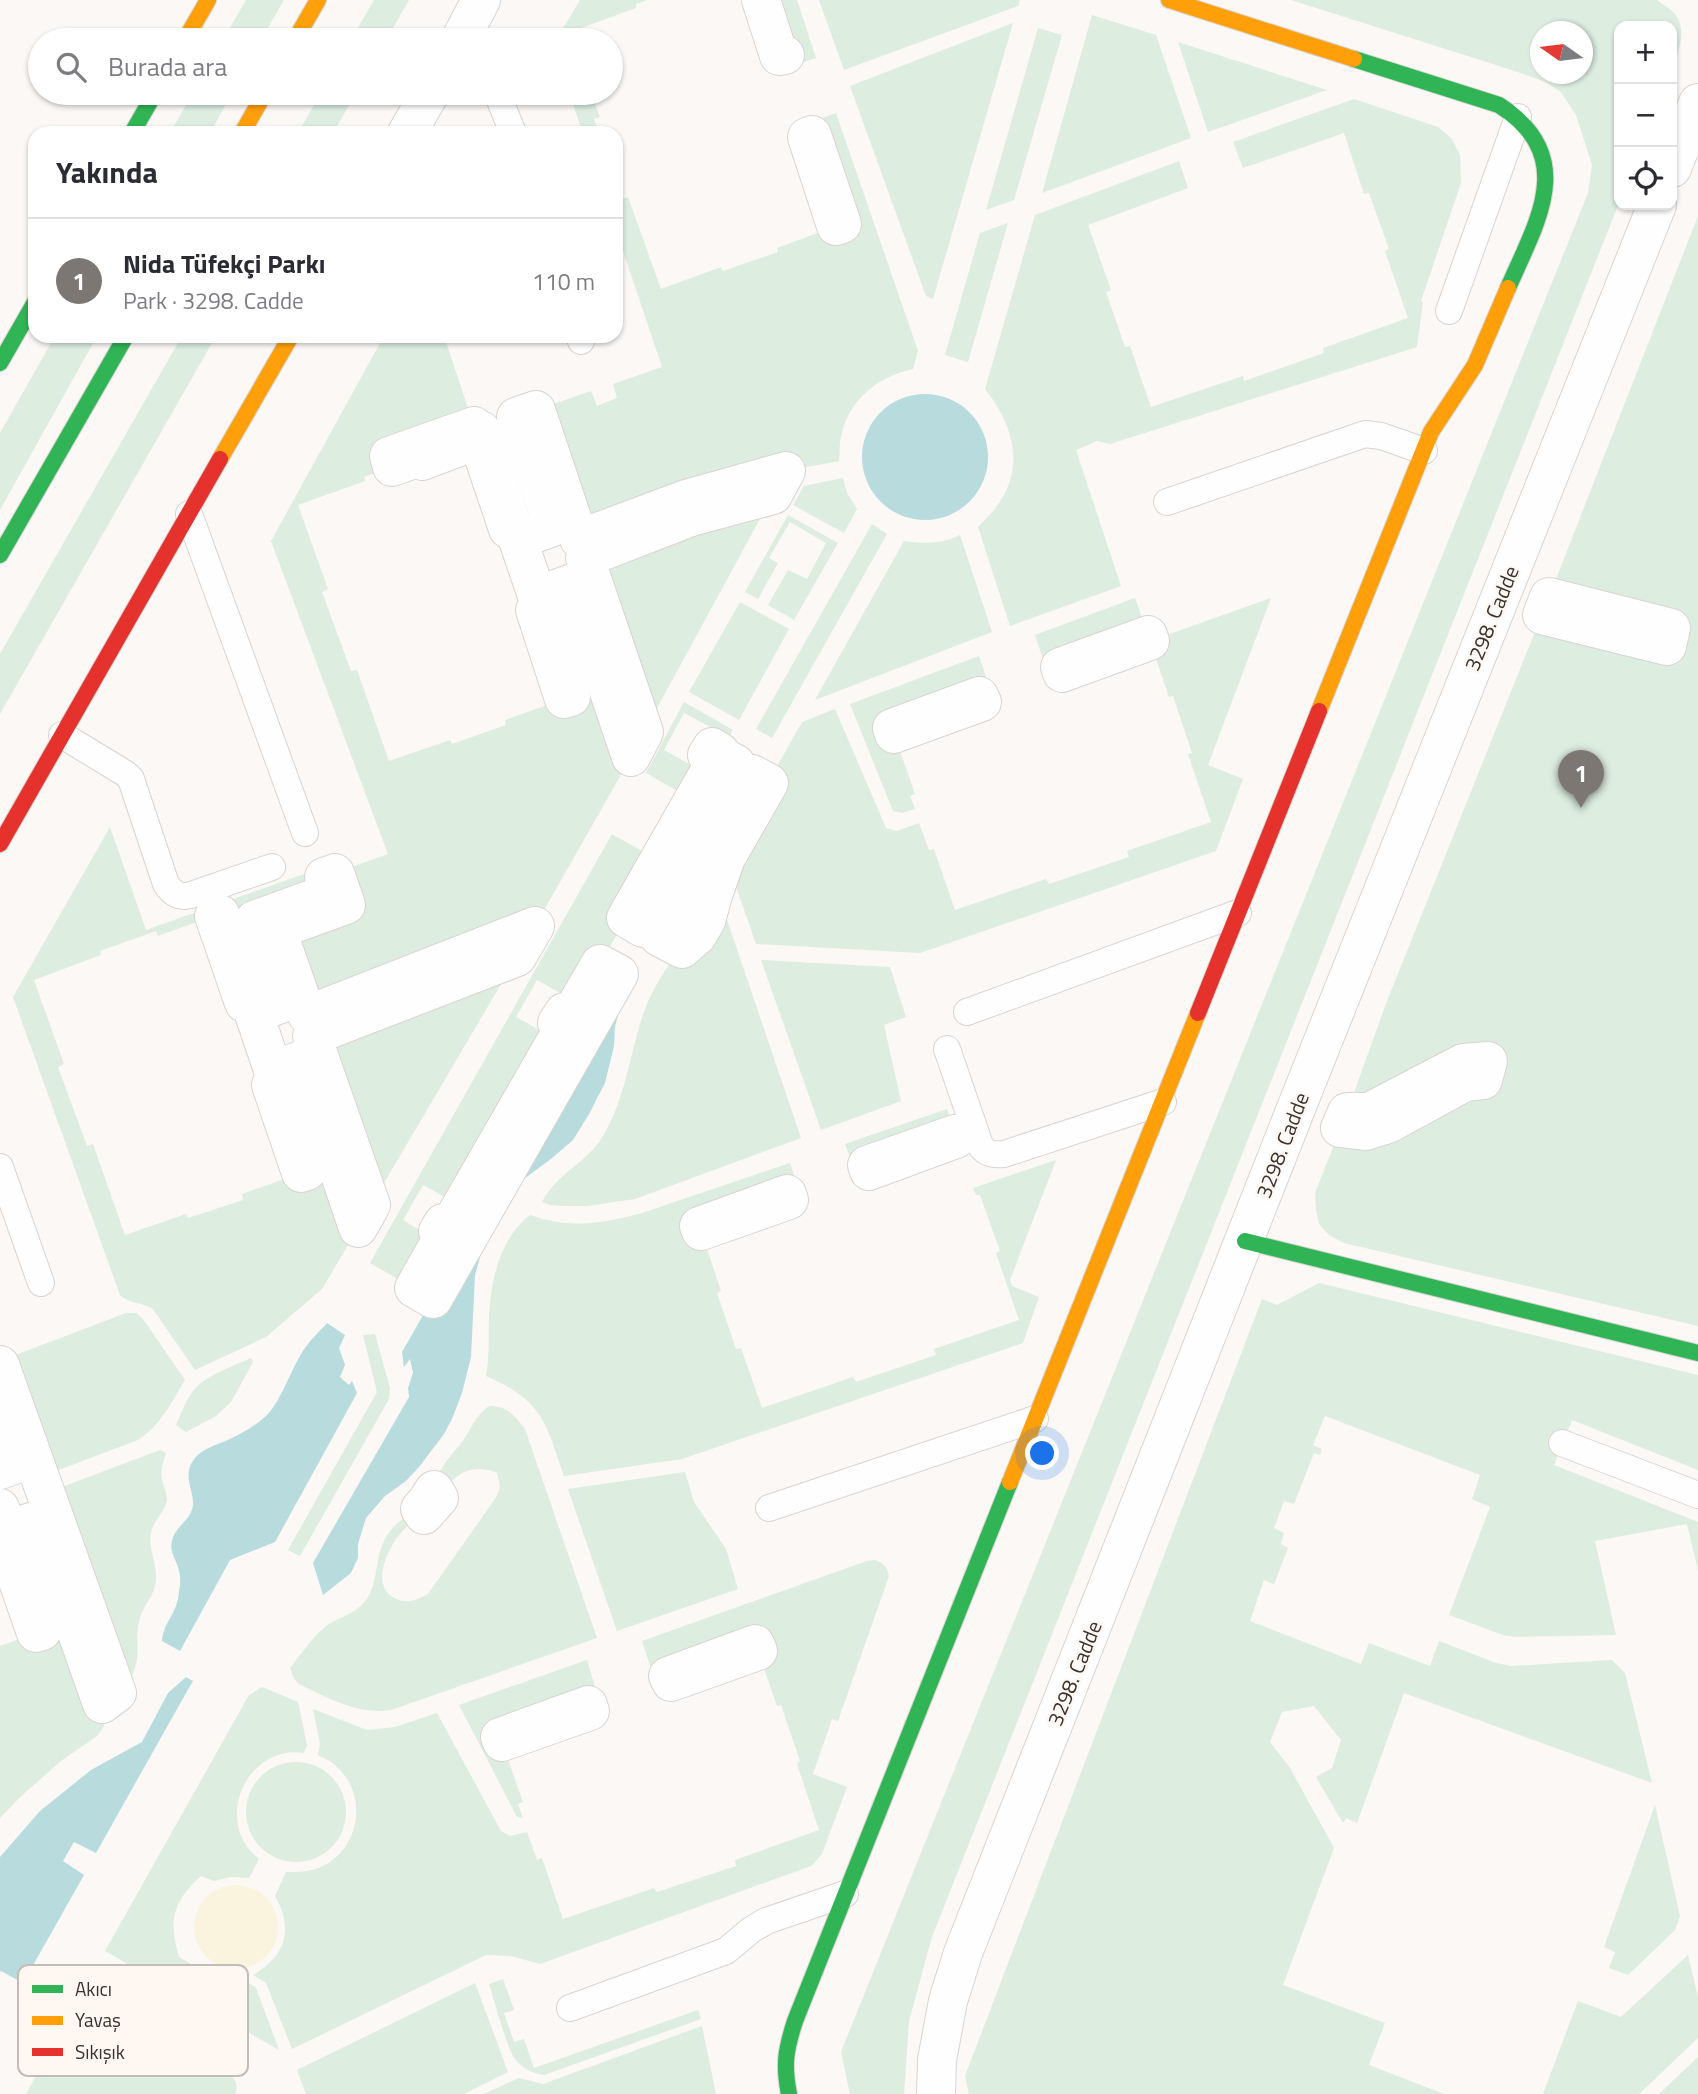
<!DOCTYPE html>
<html lang="tr">
<head>
<meta charset="utf-8">
<style>
	body { margin:0; font-family:"Titillium Web",sans-serif; background:#f7f7f7; color:#2b2b33 }
	.controls { position:absolute; right:21px; top:21px; display:grid; overflow:hidden; border-radius:14px; box-shadow:0 2px 5px #0004 }
	.controls button { width:63px; height:63px; display:grid; place-items:center; padding:0; border:0; border-bottom:2px solid #e1e1e2; background:#fff; color:#2b2b33; font:35px sans-serif }
	.compass { position:absolute; left:1530px; top:21px; width:63px; height:63px; border-radius:50%; background:#fff; box-shadow:0 2px 5px #0004; rotate:284deg }
	.you { position:absolute; left:1043px; top:1454px; width:24px; height:24px; margin:-18px; border:5px solid #fff; border-radius:50%; background:#1a73e8; box-shadow:0 0 0 10px #1a73e833 }
	.badge { display:grid; place-items:center; width:46px; height:46px; border-radius:50%; background:#7d7773; color:#fff; font-size:23px; font-weight:700 }
	.pin { position:absolute; translate:-50% -58px; filter:drop-shadow(0 2px 4px #0008) }
	.pin::after { content:''; position:absolute; top:37px; width:24px; height:21px; background:inherit; clip-path:polygon(0 0,100% 0,50% 100%) }
	.list { margin:0; padding:0; list-style:none }
	h2 { display:flex; justify-content:space-between; align-items:center; height:91px; margin:0; padding:0 28px; font-size:30px }
	h2 small { font-size:23px; font-weight:400; color:#7c7c81 }
	.list li { display:grid; grid-template-columns:46px 1fr auto; gap:21px; align-items:center; box-sizing:border-box; height:126px; padding:0 28px; border-top:2px solid #e1e1e2 }
	.list b { display:block; font-size:26px; white-space:nowrap }
	.list p { margin:0; font-size:23px; white-space:nowrap; color:#7c7c81 }
	.list em { font-size:23px; font-style:normal; color:#7c7c81 }
	.icon { flex:none; width:38px; height:38px; fill:none; stroke:currentColor; stroke-width:2; stroke-linecap:round; stroke-linejoin:round }
	.map { position:relative; flex:none; width:1698px; height:2094px; overflow:hidden }
	.search { position:absolute; background:#fff; box-shadow:0 2px 5px #0004; left:28px; top:28px; width:595px; height:77px; display:flex; align-items:center; gap:18px; box-sizing:border-box; padding:0 24px; border-radius:38px; color:#7c7c81; font-size:26px }
	.panel { position:absolute; background:#fff; box-shadow:0 2px 5px #0004; left:28px; top:126px; width:595px; height:217px; border-radius:21px }
	.map>svg:first-child { display:block }
	.green { fill:#ddede0; fill-rule:evenodd }
	.sand { fill:#faf3dd }
	.water { fill:#b8dbdd }
	.lines { fill:none; stroke-linecap:round; stroke-linejoin:round }
	.lane-casing { stroke:#d9d4d1; stroke-width:28 }
	.street-casing { stroke:#d9d4d1; stroke-width:40 }
	.fast-casing { stroke:#d9d4d1; stroke-width:18 }
	.slow-casing { stroke:#d9d4d1; stroke-width:18 }
	.jam-casing { stroke:#d9d4d1; stroke-width:18 }
	.lane { stroke:#fefefe; stroke-width:26 }
	.street { stroke:#fefefe; stroke-width:38 }
	.fast { stroke:#30b455; stroke-width:16 }
	.slow { stroke:#ff9f0a; stroke-width:16 }
	.jam { stroke:#e5322d; stroke-width:16 }
	.labels { text-anchor:middle; dominant-baseline:central; stroke-width:5; stroke-linejoin:round; paint-order:stroke }
	.street-label { font-size:21px; fill:#39322d; stroke:#fef7f2 }
	.key { fill:#fef7f2; stroke:#c3bcb7; stroke-width:2 }
	.key-label { font-size:19px; fill:#39322d }
</style>
</head>
<body>
<div class="map">
<svg width="1698" height="2094" viewBox="0 0 1698 2094">
	<rect width="100%" height="100%" fill="#fbf8f5"/>
	<g class="green">
		<polygon points="246,0 284,0 261,40 223,40"/>
		<polygon points="374,0 409,0 386,40 351,40"/>
		<polygon points="580,0 647,0 636,4 636,8 570,32 572,40 556,40"/>
		<polygon points="767,0 797,0 816,58 789,67"/>
		<polygon points="819,0 1020,0 1018,6 844,70"/>
		<path d="M 1291,0 L 1657,0 C 1662,4 1671,9 1675,14 C 1688,32 1678,52 1672,69 L 1672,26 L 1619,26 L 1619,203 L 932,1937 L 909,2021 L 904,2094 L 850,2094 L 841,2052 L 1588,193 L 1592,165 L 1576,115 L 1561,92 L 1545,82 L 1515,71 ZM 1540,32 L 1582,32 L 1582,74 L 1540,74 Z"/>
		<polygon points="1092,15 1156,35 1191,138 1042,193"/>
		<polygon points="1013,23 933,299 926,296 850,86"/>
		<polygon points="1038,28 1062,35 1014,200 986,210"/>
		<polygon points="1178,42 1327,90 1208,132"/>
		<polygon points="193,93 232,93 210,133 170,133"/>
		<polygon points="321,93 356,93 333,133 298,133"/>
		<polygon points="569,93 591,93 600,117 594,119 599,133 583,133"/>
		<path d="M 1354,99 L 1438,127 L 1452,139 L 1460,155 L 1461,183 L 1421,301 L 1423,302 L 1417,347 L 1110,444 L 1097,441 L 1076,450 L 1121,586 L 1010,626 L 978,527 C 984,520 992,514 997,506 C 1026,467 1013,424 985,389 L 1035,215 L 1179,161 L 1188,188 L 1088,225 L 1111,290 L 1106,292 L 1125,347 L 1130,346 L 1151,407 L 1243,376 L 1244,381 L 1324,353 L 1323,348 L 1408,318 L 1385,251 L 1389,249 L 1369,193 L 1364,194 L 1344,133 L 1243,168 L 1233,142 Z"/>
		<path d="M 836,113 L 918,351 L 913,369 C 880,376 850,398 842,433 C 839,441 840,452 839,461 L 786,471 L 579,539 L 536,410 L 591,391 L 597,406 L 617,398 L 613,384 L 662,367 L 616,230 L 616,181 L 622,199 L 628,197 L 661,289 L 721,267 L 723,271 L 778,252 L 777,248 L 842,224 L 808,123 Z"/>
		<polygon points="1698,216 1698,1326 1344,1243 1329,1235 1319,1224 1316,1209 1315,1193 1347,1112 1387,1001 1549,597"/>
		<polygon points="1008,223 968,362 945,355 980,233"/>
		<polygon points="55,336 97,336 0,510 0,433"/>
		<polygon points="182,336 216,336 0,714 0,654"/>
		<polygon points="384,336 444,336 474,426 392,467 364,477 365,481 298,505 328,589 322,592 351,671 357,670 389,761 450,740 452,744 506,725 505,720 564,699 537,596 631,757 535,926 307,1015 277,930 335,873 388,854 271,541"/>
		<polygon points="843,478 847,493 857,509 844,533 793,505 804,486"/>
		<polygon points="773,495 644,732 585,558"/>
		<polygon points="788,515 838,543 794,620 768,605 788,570 807,579 826,543 790,522 769,558 778,563 758,599 745,592"/>
		<polygon points="872,524 887,534 772,738 756,729"/>
		<path d="M 960,535 L 992,632 L 815,700 L 904,541 C 923,544 943,544 960,535 Z"/>
		<polygon points="1135,598 1148,635 1047,671 1035,635"/>
		<polygon points="1271,598 1208,765 1243,779 1216,851 920,953 756,944 726,858 802,722 835,709 886,828 897,831 919,823 929,850 934,849 955,910 1046,879 1049,884 1129,857 1127,851 1211,822 1188,754 1192,753 1173,696 1169,697 1150,641"/>
		<polygon points="740,602 789,629 739,720 689,692"/>
		<polygon points="979,656 991,691 892,728 915,794 910,796 915,809 902,813 893,811 850,704"/>
		<polygon points="684,702 733,730 720,752 720,732 684,713 664,750 700,770 693,800 646,773"/>
		<path d="M 110,827 L 146,930 L 321,868 L 329,893 L 219,914 L 158,936 L 156,931 L 100,951 L 101,955 L 34,980 L 64,1064 L 58,1067 L 87,1146 L 93,1144 L 125,1235 L 186,1214 L 188,1218 L 243,1200 L 242,1194 L 307,1171 L 273,1070 L 358,1228 L 322,1289 L 266,1337 L 195,1370 L 153,1309 C 142,1302 129,1304 120,1295 L 13,997 Z"/>
		<polygon points="612,834 659,861 600,964 571,999 537,980 516,1017 550,1036 454,1202 423,1185 403,1220 434,1239 414,1288 370,1263"/>
		<path d="M 720,899 L 801,1138 L 635,1199 L 587,1206 L 564,1206 L 550,1205 L 542,1202 C 558,1172 588,1162 603,1136 C 626,1098 630,1051 645,1009 C 661,968 693,934 720,899 Z"/>
		<polygon points="517,957 371,1205 312,1036"/>
		<polygon points="761,960 890,967 906,1017 884,1025 901,1101 821,1130"/>
		<polygon points="947,1109 955,1134 855,1170 845,1144"/>
		<path d="M 1056,1160 L 1010,1280 L 1012,1286 L 1039,1297 L 1023,1343 L 682,1459 L 564,1476 C 545,1421 543,1401 486,1376 C 490,1356 488,1336 489,1315 C 491,1280 500,1238 530,1215 C 571,1229 601,1224 642,1213 L 790,1163 L 799,1190 L 701,1231 L 721,1291 L 717,1293 L 736,1349 L 741,1348 L 762,1408 L 853,1377 L 856,1382 L 936,1355 L 934,1349 L 1019,1320 L 996,1253 L 1000,1251 L 980,1195 L 976,1195 L 973,1188 Z"/>
		<polygon points="1319,1283 1698,1375 1698,1470 1572,1420 1554,1465 1698,1522 1698,1570 1687,1524 1595,1541 1616,1635 1515,1637 1503,1635 1449,1615 1490,1507 1472,1499 1480,1475 1325,1416 1313,1445 1322,1449 1320,1455 1314,1453 1294,1504 1284,1501 1274,1528 1284,1533 1281,1544 1288,1548 1274,1584 1264,1580 1250,1621 1361,1664 1369,1643 1430,1666 1439,1641 1496,1663 1511,1666 1612,1660 1625,1673 1652,1783 1404,1693 1357,1823 1346,1818 1343,1823 1316,1777 1332,1768 1341,1740 1314,1706 1282,1712 1270,1742 1290,1768 1334,1848 1283,1985 1385,2023 1369,2065 1444,2094 969,2094 965,2076 1262,1299 1277,1305"/>
		<path d="M 126,1313 L 136,1313 L 143,1319 L 185,1380 C 171,1403 160,1426 138,1440 L 40,1477 L 0,1361 Z"/>
		<polygon points="375,1334 390,1388 389,1399 300,1556 288,1550 377,1392 363,1335"/>
		<path d="M 251,1358 L 253,1362 L 231,1402 L 216,1416 L 186,1432 L 176,1425 C 181,1414 186,1400 193,1391 C 207,1374 232,1367 251,1358 Z"/>
		<path d="M 489,1406 C 508,1406 515,1416 525,1429 L 597,1638 L 391,1710 C 359,1715 327,1698 299,1684 L 294,1679 L 290,1668 C 300,1656 313,1636 325,1627 C 340,1616 358,1614 368,1597 C 374,1587 375,1576 377,1566 C 382,1534 393,1523 420,1509 C 414,1521 408,1525 399,1535 C 388,1549 372,1582 391,1596 C 403,1605 416,1601 428,1594 L 495,1499 C 501,1489 501,1483 496,1472 C 475,1466 463,1469 449,1484 L 439,1473 C 445,1462 451,1455 459,1446 C 471,1431 473,1418 489,1406 Z"/>
		<path d="M 160,1450 L 166,1453 C 163,1462 160,1470 162,1479 C 163,1486 167,1492 167,1500 C 165,1513 153,1520 151,1533 C 148,1548 156,1561 156,1576 C 156,1594 147,1600 141,1615 C 131,1643 147,1656 125,1687 L 46,1493 Z"/>
		<polygon points="685,1472 694,1502 726,1549 738,1589 617,1631 568,1489"/>
		<polygon points="11,1542 106,1719 103,1728 97,1736 61,1761 19,1798 0,1818 0,1646 42,1631"/>
		<path d="M 875,1560 C 884,1563 887,1567 889,1576 L 838,1721 L 832,1719 L 813,1774 L 847,1787 L 822,1854 L 811,1866 L 540,1964 L 511,1956 L 486,1955 L 292,2049 L 266,1983 L 253,1975 C 286,1956 294,1929 275,1896 L 286,1872 C 299,1872 311,1872 323,1866 C 361,1847 368,1794 336,1766 C 331,1761 323,1758 318,1755 L 320,1744 L 313,1709 L 367,1730 L 395,1727 L 437,1713 L 501,1831 L 510,1836 L 527,1832 L 537,1860 L 542,1858 L 563,1919 L 654,1888 L 657,1892 L 736,1866 L 735,1860 L 819,1830 L 797,1764 L 800,1761 L 781,1705 L 777,1706 L 758,1651 L 655,1681 L 642,1641 L 867,1561 Z"/>
		<polygon points="587,1660 599,1700 500,1737 523,1802 518,1804 523,1818 517,1817 459,1705"/>
		<path d="M 262,1687 L 298,1702 L 307,1745 L 304,1753 C 246,1744 212,1823 259,1859 L 249,1878 L 231,1877 L 214,1881 L 201,1876 C 173,1901 168,1921 179,1957 C 188,1962 198,1969 208,1973 C 225,1979 242,1976 256,1988 L 279,2050 L 105,1951 L 249,1695 Z"/>
		<circle cx="296" cy="1812" r="50"/>
		<polygon points="1655,1805 1680,1916 1675,1930 1628,1975 1609,1968 1615,1952 1604,1947"/>
		<polygon points="1688,1955 1698,1997 1698,2038 1639,2094 1543,2094 1578,2001 1621,2017"/>
		<path d="M 95,1969 L 227,2044 L 216,2063 C 226,2072 242,2080 235,2094 L 26,2094 Z"/>
		<path d="M 503,1979 L 514,2010 L 504,2013 L 514,2042 L 524,2039 L 534,2068 L 698,2010 L 701,2019 L 544,2075 C 532,2073 523,2069 515,2059 C 507,2049 494,1999 489,1984 Z"/>
		<polygon points="475,1983 508,2072 464,2094 306,2094 297,2070"/>
		<polygon points="702,2026 716,2094 484,2094 519,2078 543,2084"/>
		<polygon points="1698,2057 1698,2094 1659,2094"/>
	</g>
	<circle class="sand" cx="236" cy="1927" r="42"/>
	<g class="water">
		<circle cx="925" cy="457" r="63"/>
		<polygon points="619,1012 615,1026 614,1046 605,1083 589,1114 573,1140 551,1159 521,1181 482,1250 475,1275 471,1357 462,1393 452,1419 444,1434 419,1467 406,1481 385,1496 366,1518 358,1544 358,1558 351,1573 323,1595 313,1563 409,1397 408,1388 413,1373 410,1359 404,1367 402,1352 568,1062"/>
		<path d="M 327,1323 L 345,1335 L 339,1348 L 345,1365 L 340,1377 L 349,1385 L 352,1381 L 357,1393 L 275,1542 L 230,1560 L 180,1651 L 162,1641 C 164,1620 177,1615 179,1592 C 180,1586 181,1578 179,1571 C 177,1560 169,1553 172,1541 C 175,1526 191,1521 193,1505 C 194,1490 184,1479 191,1464 C 200,1448 215,1446 230,1439 C 243,1433 255,1426 266,1416 C 281,1402 291,1369 303,1351 C 309,1341 319,1332 327,1323 Z"/>
		<polygon points="186,1677 193,1681 190,1686 96,1853 74,1842 63,1861 84,1875 23,1983 1,1971 0,1972 0,1857 40,1811 91,1770 142,1742 168,1693"/>
	</g>
	<g class="lines">
		<g class="lane-casing">
			<g id="lane">
				<polyline points="497,93 513,133"/>
				<polyline points="1449,311 1518,117"/>
				<polyline points="579,336 581,341"/>
				<polyline points="1167,502 1365,434 1381,436 1424,451"/>
				<polyline points="189,514 305,833"/>
				<path d="M 62,735 L 126,774 L 131,779 L 166,884 C 173,894 179,898 191,895 L 272,867"/>
				<polyline points="967,1012 1238,913"/>
				<path d="M 947,1049 L 980,1145 C 986,1154 993,1155 1004,1154 L 1163,1102"/>
				<polyline points="0,1167 41,1283"/>
				<polyline points="1562,1443 1698,1495"/>
				<polyline points="769,1508 1035,1419"/>
				<polyline points="570,2008 726,1951 751,1930 766,1921 845,1894"/>
			</g>
		</g>
		<g class="street-casing">
			<g id="street">
				<polyline points="761,0 779,56 785,55"/>
				<polyline points="460,40 481,0"/>
				<polyline points="407,133 430,93"/>
				<polygon points="812,135 842,224 836,226 807,137"/>
				<polyline points="1672,168 1698,103"/>
				<polygon points="536,410 579,539 686,499 786,471 773,495 691,517 585,558 644,732 631,757 572,583 537,596 518,540 553,527 516,417"/>
				<polygon points="474,426 475,431 481,430 513,527 508,529 478,440 422,461 420,457 392,467 389,456"/>
				<polygon points="1549,597 1671,628 1667,646 1542,615"/>
				<polygon points="541,608 571,697 564,699 535,610"/>
				<polygon points="1148,635 1150,641 1062,673 1060,667"/>
				<polygon points="979,696 982,702 894,734 892,728"/>
				<polygon points="712,747 720,752 719,755 736,764 643,928 626,918 716,760 707,755"/>
				<polygon points="752,774 769,783 726,858 713,895 706,921 697,936 682,949 659,937"/>
				<polygon points="335,873 346,905 277,930 307,1015 535,926 517,957 312,1036 371,1205 358,1228 301,1060 273,1070 254,1014 283,1003 254,920 329,893 324,877"/>
				<polygon points="220,914 250,1002 244,1003 214,916"/>
				<polygon points="600,964 619,974 433,1299 414,1288 444,1235 438,1231 443,1223 449,1227 564,1027 557,1023 564,1012 570,1016"/>
				<polygon points="1488,1061 1483,1080 1465,1082 1388,1124 1365,1131 1340,1128 1347,1112 1369,1112 1463,1063"/>
				<polygon points="277,1083 307,1171 301,1173 271,1085"/>
				<polygon points="955,1134 956,1139 869,1171 867,1165"/>
				<polygon points="787,1194 789,1200 701,1231 699,1226"/>
				<polyline points="0,1365 117,1693 102,1704 37,1520 8,1530 0,1508"/>
				<polyline points="0,1470 17,1464 3,1423"/>
				<polygon points="434,1490 439,1498 424,1515 420,1509 427,1501"/>
				<polygon points="11,1542 42,1631 36,1633 5,1544"/>
				<polygon points="755,1644 758,1651 671,1682 668,1676"/>
				<polygon points="588,1705 590,1711 502,1742 500,1737"/>
				<polyline points="936,2094 937,2060 948,2001 963,1953 1297,1106 1657,205"/>
			</g>
		</g>
		<g class="fast-casing">
			<g id="fast">
				<path d="M 1354,59 L 1499,105 C 1579,157 1537,221 1508,288"/>
				<polyline points="132,133 155,93"/>
				<polyline points="0,363 35,302"/>
				<polyline points="0,555 126,336"/>
				<polyline points="1245,1241 1698,1353"/>
				<path d="M 789,2094 C 783,2064 786,2049 795,2021 L 1010,1482"/>
			</g>
		</g>
		<g class="slow-casing">
			<g id="slow">
				<polyline points="1169,0 1354,59"/>
				<polyline points="185,40 208,0"/>
				<polyline points="295,40 318,0"/>
				<polyline points="242,133 265,93"/>
				<polyline points="220,459 291,336"/>
				<polyline points="1319,711 1431,432 1475,365 1508,288"/>
				<polyline points="1010,1482 1198,1013"/>
			</g>
		</g>
		<g class="jam-casing">
			<g id="jam">
				<polyline points="0,844 220,459"/>
				<polyline points="1198,1013 1319,711"/>
			</g>
		</g>
		<use href="#lane" class="lane"/>
		<use href="#street" class="street"/>
		<use href="#fast" class="fast"/>
		<use href="#slow" class="slow"/>
		<use href="#jam" class="jam"/>
	</g>
	<g class="labels">
		<g class="street-label">
			<text transform="translate(1491 618) rotate(-68)">3298. Cadde</text>
			<text transform="translate(1282 1145) rotate(-69)">3298. Cadde</text>
			<text transform="translate(1074 1673) rotate(-68)">3298. Cadde</text>
		</g>
	</g>
	<rect x="18" y="1965" width="230" height="111" rx="10" class="key"/>
	<rect x="32" y="1985" width="31" height="8" fill="#30b455"/>
	<rect x="32" y="2016" width="31" height="9" fill="#ff9f0a"/>
	<rect x="32" y="2048" width="31" height="8" fill="#e5322d"/>
	<g class="key-label">
		<text x="75" y="1996">Akıcı</text>
		<text x="75" y="2027">Yavaş</text>
		<text x="75" y="2059">Sıkışık</text>
	</g>
</svg>
<div class="controls">
<button>+</button>
<button>−</button>
<button><svg class="icon" aria-label="locate" viewBox="0 0 24 24"><circle cx="12" cy="12" r="6"/><path d="M12 2v4M12 18v4M2 12h4M18 12h4"/></svg></button>
</div>
<svg class="compass" viewBox="-18 -18 36 36"><path d="M0-13l5 13h-10z" fill="#e53935"/><path d="M0 13l5-13h-10z" fill="#7c7c81"/></svg>
<div class="you"></div>
<div class="pin badge" style="left:1581px;top:808px">1</div>
<div class="search"><svg class="icon" aria-label="search" viewBox="0 0 24 24"><circle cx="10" cy="10" r="6"/><path d="M15 15l6 6"/></svg>Burada ara</div>
<section class="panel">
<h2>Yakında<small></small></h2>
<ul class="list">
<li><span class="badge">1</span><div><b>Nida Tüfekçi Parkı</b><p>Park · 3298. Cadde</p></div><em>110 m</em></li>
</ul>
</section>
</div>
</body>
</html>
